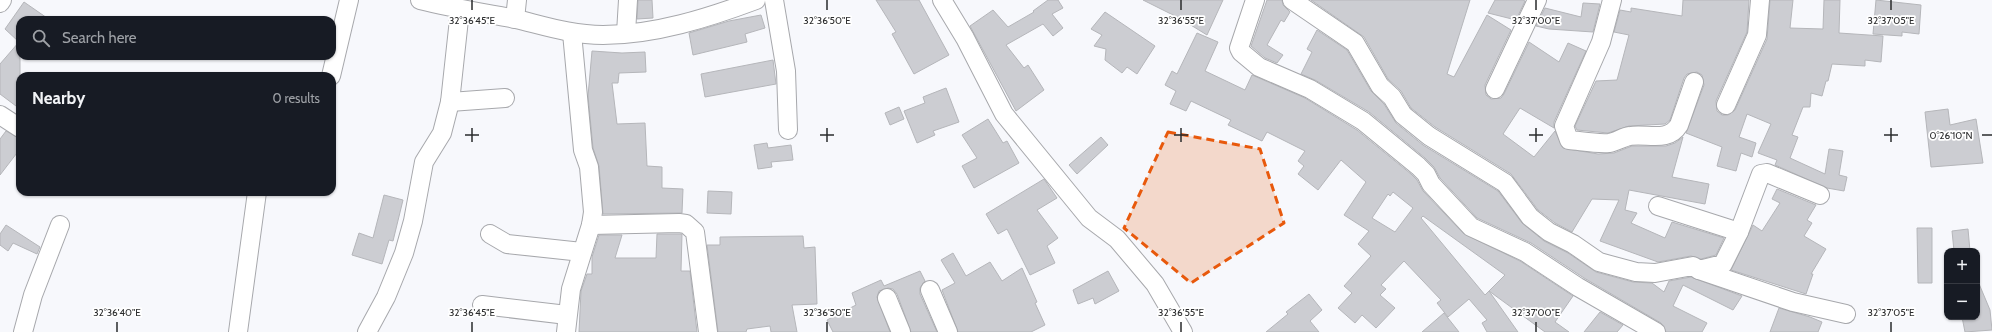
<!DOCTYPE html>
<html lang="en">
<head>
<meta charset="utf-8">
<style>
	body { margin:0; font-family:Cabin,sans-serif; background:#242831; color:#f1f3f6 }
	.controls { position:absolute; right:12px; bottom:12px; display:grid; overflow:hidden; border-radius:8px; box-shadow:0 1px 3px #0004 }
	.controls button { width:36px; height:36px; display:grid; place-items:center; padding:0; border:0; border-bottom:1px solid #363941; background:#171b24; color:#f1f3f6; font:20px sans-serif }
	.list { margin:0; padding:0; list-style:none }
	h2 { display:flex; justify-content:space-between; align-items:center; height:52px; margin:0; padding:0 16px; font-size:17px }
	h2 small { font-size:13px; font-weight:400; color:#9ea1a6 }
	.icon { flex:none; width:22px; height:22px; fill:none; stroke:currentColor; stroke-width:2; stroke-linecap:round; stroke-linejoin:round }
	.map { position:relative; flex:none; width:1992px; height:332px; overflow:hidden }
	.search { position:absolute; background:#171b24; box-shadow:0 1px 3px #0004; left:16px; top:16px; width:320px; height:44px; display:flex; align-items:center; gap:10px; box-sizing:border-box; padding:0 14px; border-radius:12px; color:#9ea1a6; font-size:15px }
	.panel { position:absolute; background:#171b24; box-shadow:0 1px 3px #0004; left:16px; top:72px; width:320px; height:124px; border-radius:12px }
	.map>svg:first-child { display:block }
	.building { fill:#cccdd2; stroke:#b5b6ba; fill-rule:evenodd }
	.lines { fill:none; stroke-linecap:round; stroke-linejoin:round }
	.minor-casing { stroke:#a7a8ac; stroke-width:20 }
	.minor { stroke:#fff; stroke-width:18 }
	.marked { fill:#e8590c; fill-opacity:0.2; stroke:#e8590c; stroke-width:3; stroke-dasharray:8 5; stroke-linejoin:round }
	.ticks { fill:none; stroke:#2a2b2c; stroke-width:1.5 }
	.ticks-label { font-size:10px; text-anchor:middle; fill:#2a2b2c; stroke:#fff; stroke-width:3.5; stroke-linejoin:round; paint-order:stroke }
</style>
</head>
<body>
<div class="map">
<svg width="1992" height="332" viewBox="0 0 1992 332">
	<rect width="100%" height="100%" fill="#f7f8fc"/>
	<g class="building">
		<polygon points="638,0 652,0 653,18 637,19"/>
		<polygon points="876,0 919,0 949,55 914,74 892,34 896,32"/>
		<polygon points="1048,0 1058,0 1063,8 1052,14 1063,28 1053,36 1043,24 1006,45 1024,68 1028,65 1044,90 1016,111 970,26 993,10 1008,27 1034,12 1033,11"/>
		<polygon points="1143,0 1223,0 1207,35 1181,19"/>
		<polygon points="1267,0 1282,0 1283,5 1290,12 1284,22 1281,20 1267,45 1283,55 1277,63 1265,58 1251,46"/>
		<polygon points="1311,0 1470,0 1447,74 1454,77 1487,15 1511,30 1485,85 1486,95 1491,99 1501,98 1504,94 1529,42 1559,62 1568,43 1586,51 1554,122 1554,128 1520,108 1503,134 1534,157 1555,131 1563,148 1598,154 1614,153 1632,146 1666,146 1675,143 1683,137 1672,177 1709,184 1705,204 1629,190 1625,210 1637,213 1631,223 1665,238 1672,222 1724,238 1716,255 1701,259 1691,256 1658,262 1600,241 1619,200 1592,199 1572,232 1555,223 1538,210 1511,174 1435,127 1411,108 1401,91 1388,79 1364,37"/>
		<polygon points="1495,0 1523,0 1525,1 1516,20 1488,13"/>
		<polygon points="1683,0 1749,0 1747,32 1716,101 1717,111 1722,115 1728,115 1735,110 1767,39 1770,0 1793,0 1790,28 1823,29 1824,0 1840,0 1839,33 1883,36 1881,62 1865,60 1865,66 1832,64 1828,81 1826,81 1822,96 1811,93 1810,107 1803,107 1792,135 1798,137 1790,158 1825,174 1829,149 1843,151 1839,175 1847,177 1844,191 1827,188 1775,165 1777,160 1758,153 1771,124 1747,114 1739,137 1756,143 1752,157 1741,153 1736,171 1717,166 1722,147 1686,133 1704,85 1702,75 1697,72 1687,74 1684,78 1670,120 1665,124 1629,126 1608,133 1577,130 1575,126 1596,81 1617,80 1629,35 1614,32 1620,10 1631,12 1631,8 1682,16"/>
		<polygon points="1876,0 1921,5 1919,34 1902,32 1902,36 1873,34"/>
		<polygon points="24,2 50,20 20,20 20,109 0,94 0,64 19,42 5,29"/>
		<polygon points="1583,3 1600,4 1593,32 1549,29 1536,26 1545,8 1581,17"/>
		<polygon points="1105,12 1155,46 1137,74 1127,67 1122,73 1105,60 1106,49 1094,46 1102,35 1091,29"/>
		<polygon points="761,15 765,28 745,34 747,42 693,55 689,33 729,21"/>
		<polygon points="1317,30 1347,50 1371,91 1384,104 1396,123 1423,145 1498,191 1522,223 1544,241 1568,253 1596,272 1633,282 1652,283 1664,292 1669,281 1691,277 1742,296 1733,310 1683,285 1673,306 1707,323 1702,332 1666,332 1661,323 1584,278 1531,243 1477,218 1440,178 1434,167 1425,158 1369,112 1315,80 1301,74 1312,52 1307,49"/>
		<path d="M 1197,33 L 1218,42 L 1205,71 L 1245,90 L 1252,75 L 1305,98 L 1357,130 L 1411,174 L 1417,180 L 1423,191 L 1464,234 L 1520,261 L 1573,296 L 1555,322 L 1569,332 L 1545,332 L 1489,291 L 1505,275 L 1423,216 L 1421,218 L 1485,295 L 1489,291 L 1518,332 L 1487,332 L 1482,323 L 1487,320 L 1469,299 L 1448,317 L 1437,303 L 1441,300 L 1404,261 L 1381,285 L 1386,289 L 1380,295 L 1395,308 L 1376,328 L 1362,315 L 1355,323 L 1338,308 L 1352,293 L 1344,286 L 1371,256 L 1358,244 L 1369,231 L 1344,215 L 1366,182 L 1341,160 L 1318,190 L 1298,174 L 1304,166 L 1298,161 L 1305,151 L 1267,132 L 1262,141 L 1228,125 L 1231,120 L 1191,101 L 1186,111 L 1170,104 L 1176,91 L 1165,85 L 1172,71 L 1177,74 ZM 1393,192 L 1413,208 L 1395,232 L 1372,218 L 1388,194 L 1390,196 Z"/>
		<polygon points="592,51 622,53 645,52 646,72 619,73 618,83 612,83 617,124 645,123 647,166 662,167 662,188 683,189 682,213 603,214 599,166 593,148 588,96"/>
		<polygon points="773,60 776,84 705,97 701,74"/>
		<polygon points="946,88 959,122 933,131 935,135 917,143 904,111 925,103 923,97"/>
		<polygon points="899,107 904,119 890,125 885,113"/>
		<polygon points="1948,109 1950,125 1976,119 1983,163 1931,167 1925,112"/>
		<polygon points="988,119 1003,143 1007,141 1019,163 974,188 962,166 977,158 962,135"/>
		<polygon points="6,131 20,138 20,149 0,175 0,139"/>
		<polygon points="1101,137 1108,145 1077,174 1069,165"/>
		<polygon points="767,143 768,148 791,145 793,160 771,162 772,167 758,169 754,145"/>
		<polygon points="1044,179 1057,198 1037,210 1058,238 1047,246 1055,263 1030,275 1007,229 998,234 986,214"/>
		<polygon points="1777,189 1816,205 1807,220 1812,223 1804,236 1826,249 1811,274 1813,274 1806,294 1731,270 1753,225 1762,231 1780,203 1772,199"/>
		<polygon points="708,191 732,192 731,214 707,213"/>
		<polygon points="384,195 403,200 393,241 389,240 382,264 352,255 359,233 373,238"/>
		<polygon points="6,225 40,247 37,254 13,243 8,251 0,245 0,234"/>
		<polygon points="1917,228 1932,228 1932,283 1918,283"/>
		<polygon points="1968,229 1970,251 1954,251 1952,231"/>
		<polygon points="657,234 682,234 681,271 690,271 697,332 579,332 581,291 587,274 592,274 592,257 599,235 622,235 615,258 656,258"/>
		<polygon points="803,236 804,248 815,247 817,304 792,305 797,332 771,332 770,326 747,329 746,332 718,332 707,245 720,245 720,237"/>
		<polygon points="953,253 966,276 990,262 1002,281 1022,268 1037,302 1035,303 1045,325 1031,332 958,332 942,290 955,283 941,260"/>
		<polygon points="920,271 925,281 920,288 920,294 937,332 911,332 897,294 893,289 888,288 879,291 877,297 890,332 833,332 827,320 856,305 852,293 881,280 884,286"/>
		<polygon points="1108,271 1119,291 1095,304 1093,298 1078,304 1073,290"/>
		<polygon points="1977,279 1990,310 1992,330 1965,332 1962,317 1977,317"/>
		<polygon points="1309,294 1322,310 1310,321 1319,332 1266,332 1288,314 1286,312"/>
		<polygon points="1779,308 1810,317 1822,322 1818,332 1770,332"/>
		<polygon points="1600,312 1623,325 1617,332 1584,332"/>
		<polygon points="1444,313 1459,332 1422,332"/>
	</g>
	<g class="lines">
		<g class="minor-casing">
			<g id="minor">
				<path d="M 420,0 C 452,8 484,13 516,19 C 545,26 572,35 603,35 C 654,35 708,18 756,0"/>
				<polyline points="774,0 786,71 788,130"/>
				<polyline points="942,0 965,38 1004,114 1089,218 1117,239 1155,284 1183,332"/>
				<polyline points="1255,0 1239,48 1241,52 1259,67 1310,89 1363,121 1418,166 1426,174 1431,184 1471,227 1525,252 1578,287 1656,332"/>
				<polyline points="1292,0 1355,43 1380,86 1392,97 1403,115 1429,136 1505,183 1530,217 1549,232 1573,244 1599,262 1636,272 1655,273 1693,266 1699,270 1723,264 1739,232 1761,174 1767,173 1820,195"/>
				<path d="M 1612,0 L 1601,42 L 1564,126 L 1569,140 C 1581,141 1596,144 1609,143 C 1616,142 1623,137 1630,136 C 1647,133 1668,143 1679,125 L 1694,82"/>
				<polyline points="0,3 2,0"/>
				<polyline points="515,19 517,0"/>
				<polyline points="626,33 628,0"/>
				<polyline points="331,76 349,0"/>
				<polyline points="1495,89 1537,0"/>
				<polyline points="450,102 505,98"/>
				<polyline points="1726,105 1757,35 1760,0"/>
				<polyline points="0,115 20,128"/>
				<polyline points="1658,206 1739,232"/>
				<polyline points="591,225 679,223 686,224 695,232 708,332"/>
				<polyline points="490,234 507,244 582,252"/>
				<polyline points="1699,270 1793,302 1846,314"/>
				<polyline points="930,290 948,332"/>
				<polyline points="887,298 901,332"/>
				<polyline points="482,305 567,315"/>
				<polyline points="23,332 33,295 60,225"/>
				<polyline points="238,332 257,192"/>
				<polyline points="367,332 386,297 404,253 413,221 424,162 442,133 450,102 460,10"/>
				<polyline points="566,332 571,289 591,225 593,212 589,167 583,150 572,33"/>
			</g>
		</g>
		<use href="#minor" class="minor"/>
	</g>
	<path class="marked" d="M 1168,132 L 1260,149 L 1284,223 L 1191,283 L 1124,228 Z"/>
	<path class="ticks" d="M 472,0 L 472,10M 827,0 L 827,10M 1181,0 L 1181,10M 1536,0 L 1536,10M 1891,0 L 1891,10M 472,128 L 472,142M 827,128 L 827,142M 1181,128 L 1181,142M 1536,128 L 1536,142M 1891,128 L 1891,142M 465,135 L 479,135M 820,135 L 834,135M 1174,135 L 1188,135M 1529,135 L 1543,135M 1884,135 L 1898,135M 1982,135 L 1992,135M 117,322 L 117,332M 472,322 L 472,332M 827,322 L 827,332M 1181,322 L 1181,332M 1536,322 L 1536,332M 1891,322 L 1891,332"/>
	<g class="ticks-label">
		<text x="472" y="24">32°36'45"E</text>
		<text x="827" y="24">32°36'50"E</text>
		<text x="1181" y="24">32°36'55"E</text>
		<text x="1536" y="24">32°37'00"E</text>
		<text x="1891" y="24">32°37'05"E</text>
		<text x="1951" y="139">0°26'10"N</text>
		<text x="117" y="316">32°36'40"E</text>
		<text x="472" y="316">32°36'45"E</text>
		<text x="827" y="316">32°36'50"E</text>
		<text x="1181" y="316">32°36'55"E</text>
		<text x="1536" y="316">32°37'00"E</text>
		<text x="1891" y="316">32°37'05"E</text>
	</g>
</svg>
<div class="controls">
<button>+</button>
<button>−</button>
</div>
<div class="search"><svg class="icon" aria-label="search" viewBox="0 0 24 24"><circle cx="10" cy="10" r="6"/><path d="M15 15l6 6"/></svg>Search here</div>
<section class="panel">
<h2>Nearby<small>0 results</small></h2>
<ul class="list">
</ul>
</section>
</div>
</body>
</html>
